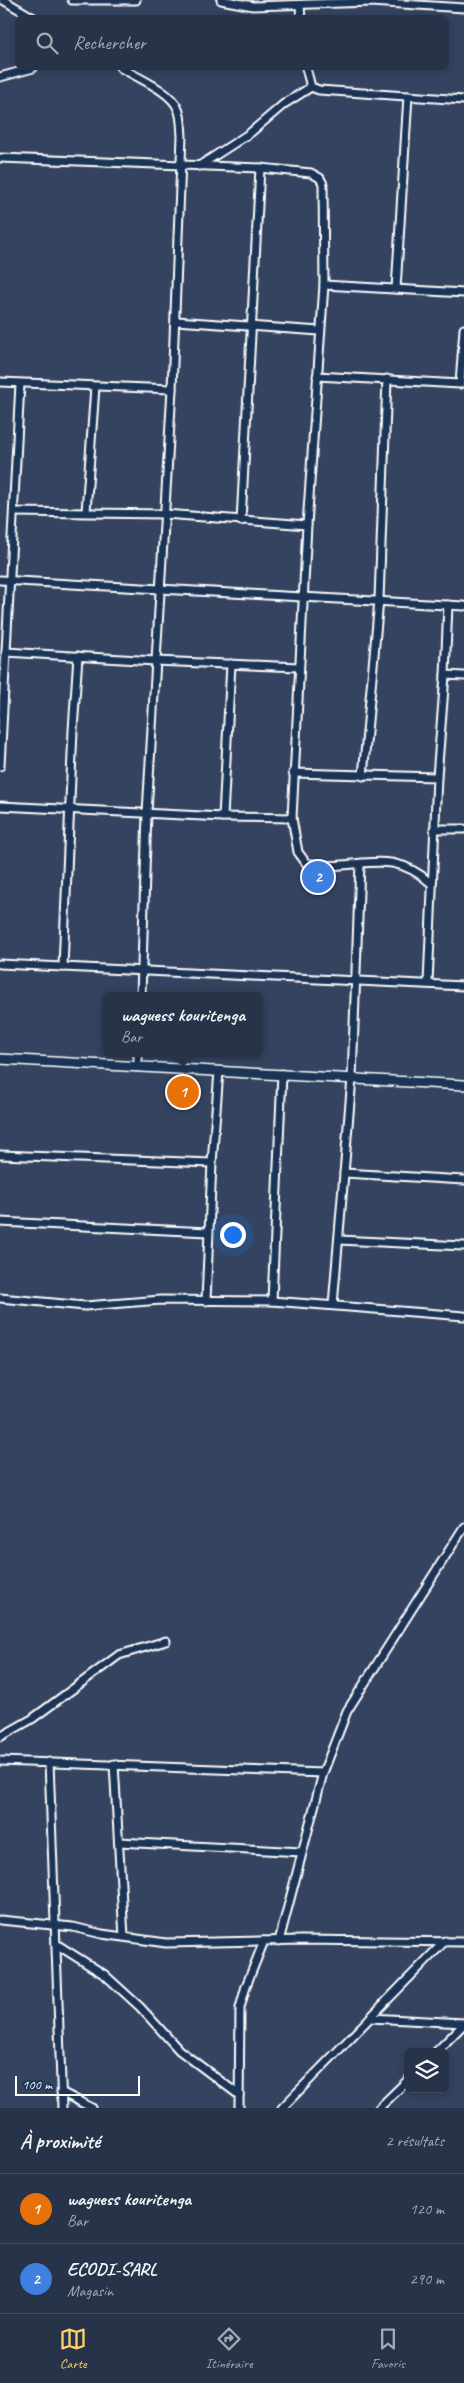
<!DOCTYPE html>
<html lang="fr">
<head>
<meta charset="utf-8">
<style>
	body { margin:0; font-family:Caveat,sans-serif; background:#333f52; color:#f1f3f6 }
	.controls { position:absolute; right:15px; bottom:15px; display:grid; overflow:hidden; border-radius:8px; box-shadow:0 2px 8px #0003 }
	.controls button { width:45px; height:45px; display:grid; place-items:center; padding:0; border:0; border-bottom:1px solid #434e60; background:#273348; color:#f1f3f6; font:25px sans-serif }
	.scale { position:absolute; left:15px; bottom:12px; width:125px; box-sizing:border-box; padding-left:5px; border:2px solid #fff; border-top:0; font-size:14px; line-height:18px; white-space:nowrap; color:#fff; -webkit-text-stroke:4px #1d3557; paint-order:stroke }
	.you { position:absolute; left:232px; top:1234px; width:18px; height:18px; margin:-12px; border:4px solid #fff; border-radius:50%; background:#1a73e8; box-shadow:0 0 0 8px #1a73e833 }
	.badge { display:grid; place-items:center; width:32px; height:32px; border-radius:50%; background:#ffd166; color:#fff; font-size:16px; font-weight:700 }
	.pin { position:absolute; translate:-50% -50%; border:2px solid #fff; box-shadow:0 1px 5px #0006 }
	.popup { position:absolute; left:103px; top:992px; width:160px; height:65px; box-sizing:border-box; display:grid; place-content:center; border-radius:8px; background:#273348; filter:drop-shadow(0 1px 4px #0005); font-size:16px; white-space:nowrap; color:#a4aab4 }
	.popup b { font-size:19px; color:#f1f3f6 }
	.popup::after { content:''; position:absolute; left:50%; top:100%; margin-left:-10px; border:10px solid transparent; border-top-color:#273348 }
	.list { margin:0; padding:0; list-style:none }
	h2 { display:flex; justify-content:space-between; align-items:center; height:65px; margin:0; padding:0 20px; font-size:21px }
	h2 small { font-size:16px; font-weight:400; color:#a4aab4 }
	.list li { display:grid; grid-template-columns:32px 1fr auto; gap:15px; align-items:center; box-sizing:border-box; height:70px; padding:0 20px; border-top:1px solid #434e60 }
	.list b { display:block; font-size:19px; white-space:nowrap }
	.list p { margin:0; font-size:16px; white-space:nowrap; color:#a4aab4 }
	.list em { font-size:16px; font-style:normal; color:#a4aab4 }
	.icon { flex:none; width:28px; height:28px; fill:none; stroke:currentColor; stroke-width:2; stroke-linecap:round; stroke-linejoin:round }
	.map { position:relative; flex:none; width:464px; height:2108px; overflow:hidden }
	.search { position:absolute; background:#273348; box-shadow:0 2px 8px #0003; left:15px; right:15px; top:15px; height:55px; display:flex; align-items:center; gap:12px; box-sizing:border-box; padding:0 18px; border-radius:8px; color:#a4aab4; font-size:19px }
	.sheet { height:205px; background:#273348 }
	nav { display:flex; justify-content:space-around; align-items:center; box-sizing:border-box; height:70px; border-top:1px solid #434e60; background:#273348; font-size:14px; color:#a4aab4 }
	nav a { display:grid; justify-items:center; gap:2px }
	nav .on { color:#ffd166 }
	.map>svg:first-child { display:block }
	.lines { fill:none; stroke-linecap:round; stroke-linejoin:round }
	.minor-casing { stroke:#fff; stroke-width:11 }
	.tertiary-casing { stroke:#fff; stroke-width:12 }
	.minor { stroke:#1d3557; stroke-width:7 }
	.tertiary { stroke:#1d3557; stroke-width:9 }
</style>
</head>
<body>
<div class="map">
<svg width="464" height="2108" viewBox="0 0 464 2108">
	<rect width="100%" height="100%" fill="#344460"/>
	<filter id="ink" filterUnits="userSpaceOnUse"><feTurbulence type="fractalNoise" baseFrequency=".02" numOctaves="2"/><feDisplacementMap in="SourceGraphic" scale="10" xChannelSelector="R" yChannelSelector="G"/><feConvolveMatrix kernelMatrix="1 2 1 2 8 2 1 2 1" color-interpolation-filters="sRGB"/></filter>
	<g filter="url(#ink)">
		<g class="lines">
			<g class="minor-casing">
				<g id="minor">
					<polyline points="3,0 34,18"/>
					<polyline points="72,0 136,0"/>
					<polyline points="221,0 253,6 371,2 464,8"/>
					<polyline points="300,6 301,18"/>
					<path d="M 121,68 C 137,77 172,92 178,109 C 182,117 181,128 182,136 L 172,389 L 147,813 L 141,996"/>
					<polyline points="306,68 311,87"/>
					<polyline points="0,77 33,68"/>
					<polyline points="311,87 319,90 464,100"/>
					<polyline points="0,158 260,168 311,173 320,178 323,184 324,285 307,525 292,818"/>
					<polyline points="199,166 250,133 284,104 311,87"/>
					<polyline points="324,285 464,293"/>
					<polyline points="396,289 408,96"/>
					<polyline points="176,321 320,331"/>
					<polyline points="317,376 460,384 464,329"/>
					<polyline points="0,382 172,389"/>
					<polyline points="14,512 165,514 307,525"/>
					<polyline points="86,512 95,387"/>
					<polyline points="241,521 260,168"/>
					<polyline points="0,580 464,606"/>
					<polyline points="6,652 155,661 299,667"/>
					<polyline points="445,675 464,676"/>
					<polyline points="0,766 20,384"/>
					<polyline points="293,773 437,777"/>
					<polyline points="363,776 379,600 387,379"/>
					<path d="M 0,806 L 223,817 L 292,818 L 298,852 L 306,863 C 356,874 386,843 432,884"/>
					<polyline points="223,817 231,664"/>
					<polyline points="434,829 464,829"/>
					<polyline points="0,964 464,986"/>
					<polyline points="63,967 73,730 78,656"/>
					<polyline points="428,983 437,777 445,675 448,605"/>
					<polyline points="138,1067 138,1053"/>
					<polyline points="0,1155 212,1163"/>
					<polyline points="344,1173 464,1180"/>
					<polyline points="0,1222 208,1232"/>
					<polyline points="339,1240 464,1246"/>
					<polyline points="0,1298 85,1306 161,1300 272,1301 464,1316"/>
					<polyline points="206,1301 212,1163 219,1071"/>
					<polyline points="272,1301 282,1074"/>
					<polyline points="333,1305 352,1078 360,864"/>
					<polyline points="0,1737 32,1719 119,1655 166,1641"/>
					<polyline points="0,1761 323,1773"/>
					<polyline points="49,1762 62,2108"/>
					<polyline points="114,1764 124,1937"/>
					<polyline points="119,1842 301,1852"/>
					<polyline points="0,1920 73,1927 102,1934 166,1943 302,1940 464,1942"/>
					<polyline points="279,1941 323,1773 347,1711 464,1527"/>
					<polyline points="56,1944 105,1975 140,2007 179,2050 239,2095"/>
					<polyline points="370,2018 464,2023"/>
					<polyline points="436,2052 464,2024"/>
					<polyline points="61,2092 92,2108"/>
					<polyline points="239,2108 240,2008 246,1986 264,1941"/>
					<polyline points="282,2108 445,1941"/>
					<polyline points="379,2108 408,2080"/>
				</g>
			</g>
			<g class="tertiary-casing">
				<polyline id="tertiary" points="0,1059 464,1085"/>
			</g>
			<use href="#minor" class="minor"/>
			<use href="#tertiary" class="tertiary"/>
		</g>
	</g>
</svg>
<div class="controls">
<button><svg class="icon" aria-label="layers" viewBox="0 0 24 24"><path d="M12 4l9 5-9 5-9-5zM3 14l9 5 9-5"/></svg></button>
</div>
<div class="scale">100 m</div>
<div class="you"></div>
<div class="pin badge" style="left:183px;top:1092px;background:#e8710a">1</div>
<div class="popup"><b>waguess kouritenga</b>Bar</div>
<div class="pin badge" style="left:318px;top:877px;background:#3f7fe0">2</div>
<div class="search"><svg class="icon" aria-label="search" viewBox="0 0 24 24"><circle cx="10" cy="10" r="6"/><path d="M15 15l6 6"/></svg>Rechercher</div>
</div>
<section class="sheet">
<h2>À proximité<small>2 résultats</small></h2>
<ul class="list">
<li><span class="badge" style="background:#e8710a">1</span><div><b>waguess kouritenga</b><p>Bar</p></div><em>120 m</em></li>
<li><span class="badge" style="background:#3f7fe0">2</span><div><b>ECODI-SARL</b><p>Magasin</p></div><em>290 m</em></li>
</ul>
</section>
<nav>
<a class="on"><svg class="icon" aria-label="map" viewBox="0 0 24 24"><path d="M3 6l6-2 6 2 6-2v14l-6 2-6-2-6 2zM9 4v14M15 6v14"/></svg>Carte</a>
<a><svg class="icon" aria-label="directions" viewBox="0 0 24 24"><path d="M12 3l9 9-9 9-9-9zM9 14v-3h6M13 9l2 2-2 2"/></svg>Itinéraire</a>
<a><svg class="icon" aria-label="saved" viewBox="0 0 24 24"><path d="M7 4h10v16l-5-4-5 4z"/></svg>Favoris</a>
</nav>
</body>
</html>
